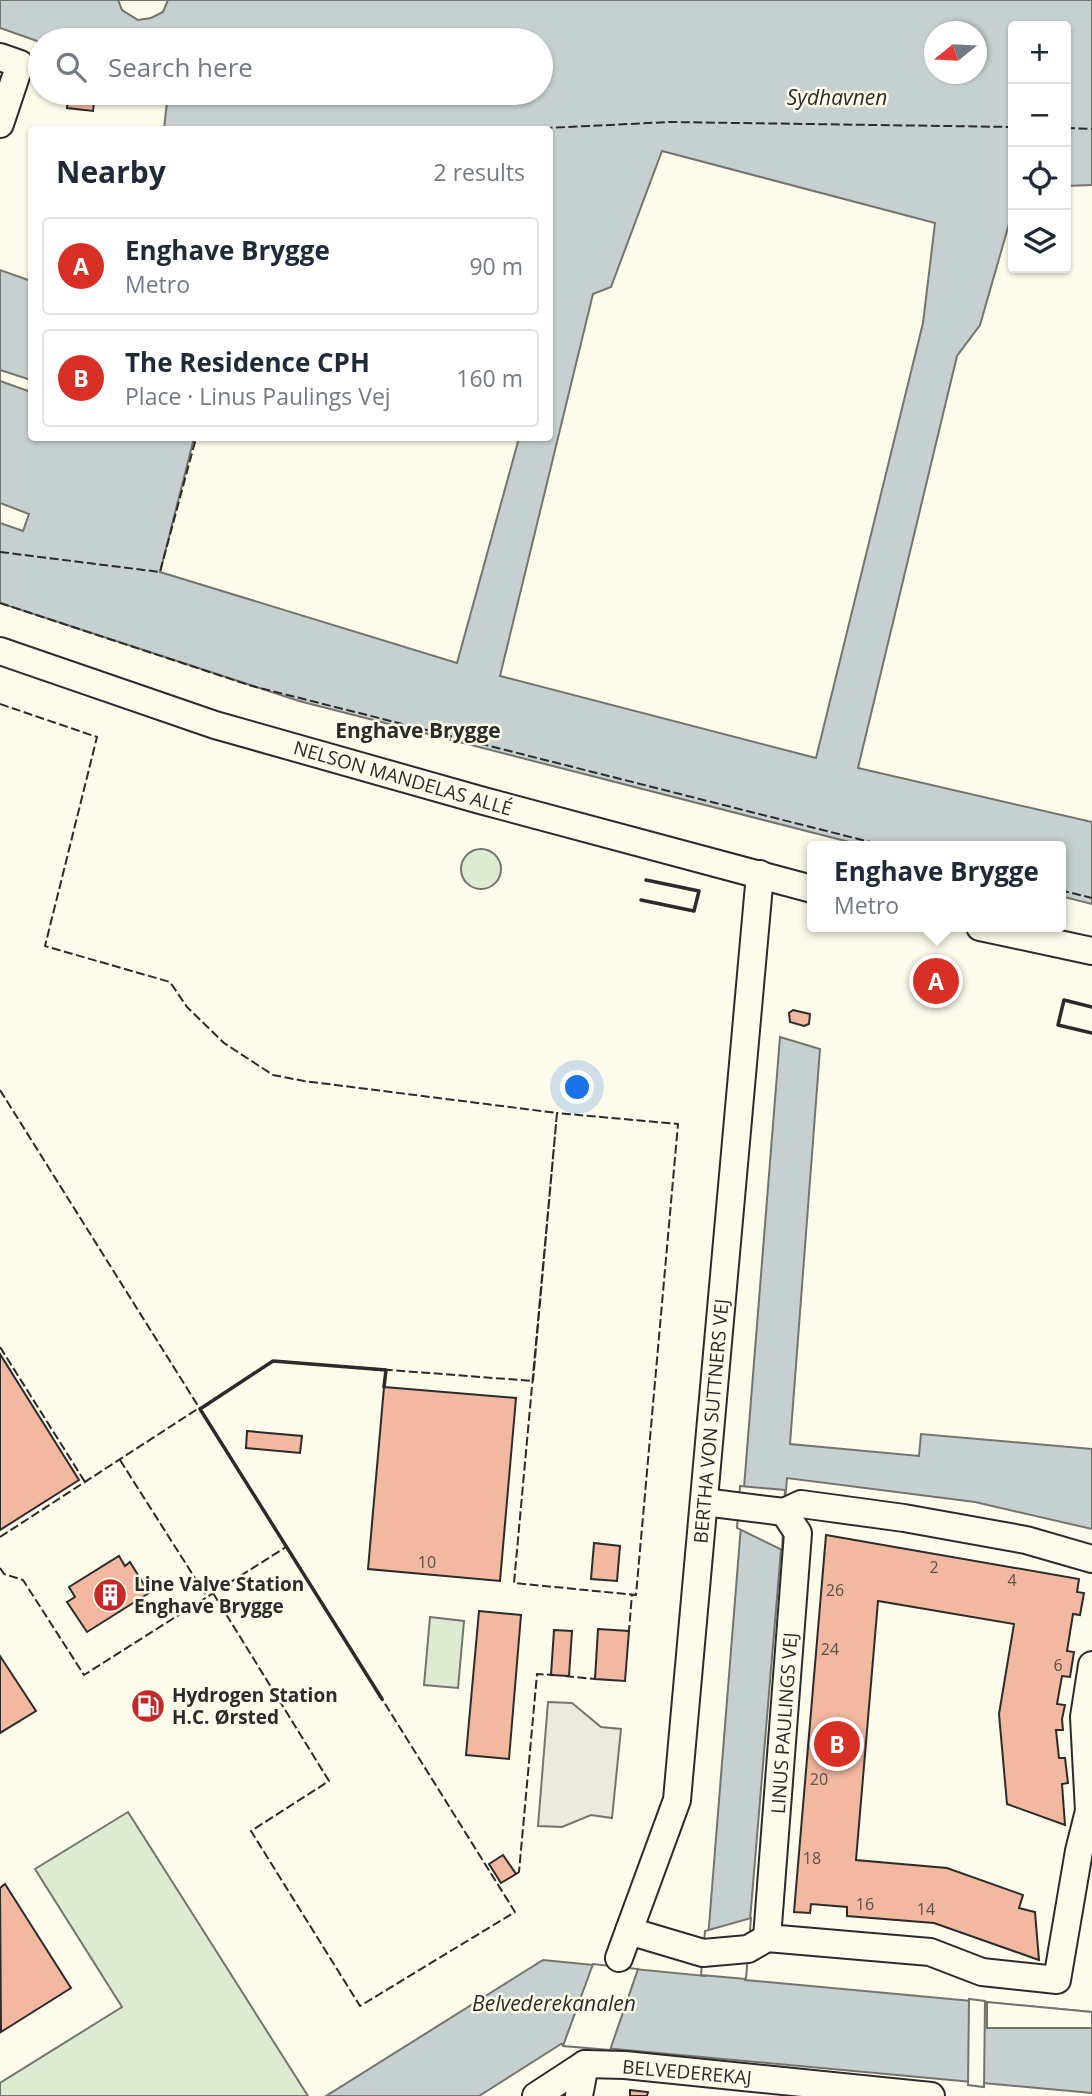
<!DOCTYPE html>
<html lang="en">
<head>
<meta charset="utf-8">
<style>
	body { margin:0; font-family:"Open Sans",sans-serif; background:#f2f2f3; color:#1f2937 }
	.controls { position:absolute; right:21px; top:21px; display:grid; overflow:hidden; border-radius:7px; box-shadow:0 2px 5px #0004 }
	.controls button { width:63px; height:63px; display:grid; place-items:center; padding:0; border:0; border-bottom:2px solid #e0e1e3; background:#fff; color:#1f2937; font:35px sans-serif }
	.compass { position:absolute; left:924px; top:21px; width:63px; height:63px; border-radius:50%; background:#fff; box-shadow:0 2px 5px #0004; rotate:252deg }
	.you { position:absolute; left:578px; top:1088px; width:24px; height:24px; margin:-18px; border:5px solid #fff; border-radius:50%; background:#1a73e8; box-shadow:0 0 0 10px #1a73e833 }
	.badge { display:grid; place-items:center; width:46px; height:46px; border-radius:50%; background:#d93025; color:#fff; font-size:23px; font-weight:700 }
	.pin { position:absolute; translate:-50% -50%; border:4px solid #fff; box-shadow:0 2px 7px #0006 }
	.popup { position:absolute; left:807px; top:841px; width:259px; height:91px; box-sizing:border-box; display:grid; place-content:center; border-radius:7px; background:#fff; filter:drop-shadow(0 2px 5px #0005); font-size:23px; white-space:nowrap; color:#747a83 }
	.popup b { font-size:26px; color:#1f2937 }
	.popup::after { content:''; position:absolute; left:50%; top:100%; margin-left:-14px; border:14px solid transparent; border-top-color:#fff }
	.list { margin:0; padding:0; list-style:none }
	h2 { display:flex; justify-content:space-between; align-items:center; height:91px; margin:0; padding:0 28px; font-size:30px }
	h2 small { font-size:23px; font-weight:400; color:#747a83 }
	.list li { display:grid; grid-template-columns:46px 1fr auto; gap:21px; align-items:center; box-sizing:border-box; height:98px; margin:0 14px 14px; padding:0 14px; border:2px solid #e0e1e3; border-radius:7px }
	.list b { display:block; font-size:26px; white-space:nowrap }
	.list p { margin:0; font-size:23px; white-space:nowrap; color:#747a83 }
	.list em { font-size:23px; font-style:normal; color:#747a83 }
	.icon { flex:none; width:38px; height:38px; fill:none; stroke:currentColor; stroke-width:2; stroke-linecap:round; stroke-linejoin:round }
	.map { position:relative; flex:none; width:1092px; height:2096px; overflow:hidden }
	.search { position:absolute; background:#fff; box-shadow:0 2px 5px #0004; left:28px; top:28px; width:525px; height:77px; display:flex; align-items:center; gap:18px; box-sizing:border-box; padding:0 24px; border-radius:38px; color:#747a83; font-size:26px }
	.panel { position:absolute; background:#fff; box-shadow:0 2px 5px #0004; left:28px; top:126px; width:525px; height:315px; border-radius:7px }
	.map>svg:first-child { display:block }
	.green { fill:#deebd1; stroke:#74746e; stroke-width:2 }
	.parking { fill:#eceadb; stroke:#74746e; stroke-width:2 }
	.water { fill:#c7d0d0; stroke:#74746e; stroke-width:2; fill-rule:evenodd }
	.pier { fill:#fdfbea; stroke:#74746e; stroke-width:2 }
	.building { fill:#f2b8a0; stroke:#2b2b2b; stroke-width:2 }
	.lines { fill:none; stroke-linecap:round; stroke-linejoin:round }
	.minor-casing { stroke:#2b2b2b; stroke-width:30 }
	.minor { stroke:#fdfbea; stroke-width:26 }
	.fence { stroke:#2b2b2b; stroke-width:2; stroke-dasharray:9 3.5; stroke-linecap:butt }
	.wall { stroke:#2b2b2b; stroke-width:3.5 }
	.labels { text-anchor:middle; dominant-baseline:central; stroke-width:5; stroke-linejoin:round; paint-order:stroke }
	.number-label { font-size:16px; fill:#5d4e48 }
	.street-label { font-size:19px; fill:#2b2b2b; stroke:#fdfbea }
	.poi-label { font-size:19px; font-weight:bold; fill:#2b2b2b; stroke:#fdfbea; text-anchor:start }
	.water-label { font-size:21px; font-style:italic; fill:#2b2b2b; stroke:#fdfbea }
	.neighbourhood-label { font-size:21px; font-weight:bold; fill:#2b2b2b; stroke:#fdfbea }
</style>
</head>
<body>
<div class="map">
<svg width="1092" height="2096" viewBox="0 0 1092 2096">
	<rect width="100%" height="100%" fill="#fdfbea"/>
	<g class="green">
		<circle cx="481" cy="869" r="20"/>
		<polygon points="430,1617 464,1621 458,1688 424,1685"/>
		<polygon points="128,1812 308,2096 0,2096 0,2083 122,2007 35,1869"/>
	</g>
	<polygon class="parking" points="548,1702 572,1703 601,1727 621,1729 612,1818 591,1815 562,1827 538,1826"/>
	<g class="water">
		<path d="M 0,0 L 1092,0 L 1092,185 L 1066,186 L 1066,26 L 1013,26 L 1013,210 L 980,325 L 957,356 L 858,768 L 1092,822 L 1092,904 L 1060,896 L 1060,846 L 865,846 L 299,701 L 0,603 L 0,270 L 31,281 L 32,438 L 194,438 L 160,572 L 457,663 L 519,438 L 550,438 L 550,323 L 552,313 L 550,312 L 550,130 L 164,129 L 168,93 L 541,93 L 541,40 L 40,40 L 40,42 L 0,28 ZM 934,32 L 976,32 L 976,74 L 934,74 ZM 662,151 L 935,223 L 923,323 L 816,758 L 500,676 L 593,294 L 611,287 Z"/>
		<polygon points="780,1037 820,1049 790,1444 919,1456 921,1434 1092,1449 1092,1529 975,1502 787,1478 745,1980 1092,2012 1092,2093 561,2044 479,2096 326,2096 543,1960 705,1976"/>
	</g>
	<g class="pier">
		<polygon points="118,0 168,0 163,12 151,18 138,20 122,10"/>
		<polygon points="0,370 31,380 31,392 0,381"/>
		<polygon points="0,503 29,514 23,531 0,523"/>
		<polygon points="740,1486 785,1490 782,1550 737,1528"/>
		<polygon points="751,1918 746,1979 701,1975 705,1931"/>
		<polygon points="593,1964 638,1969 610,2050 563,2046"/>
		<polygon points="969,1999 985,2001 984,2087 968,2085"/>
		<polygon points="987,2002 1092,2012 1092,2028 987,2028"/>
	</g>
	<g class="building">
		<polygon points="69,93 95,93 93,111 67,108"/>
		<polygon points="793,1010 810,1014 809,1024 804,1026 790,1022 789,1013"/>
		<polygon points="0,1354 79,1480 0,1530"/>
		<polygon points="384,1387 516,1398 500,1581 368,1569"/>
		<polygon points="247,1431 302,1436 300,1453 246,1448"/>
		<polygon points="826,1535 1079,1579 1077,1592 1084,1593 1080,1615 1073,1614 1067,1651 1074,1652 1070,1677 1062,1676 1057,1704 1065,1705 1062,1719 1063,1730 1056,1730 1059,1758 1065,1758 1068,1783 1062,1784 1065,1825 1007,1804 999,1714 1014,1624 878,1601 856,1860 947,1868 1023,1895 1019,1908 1035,1912 1039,1960 934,1923 847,1916 847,1907 811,1904 810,1913 794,1912"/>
		<polygon points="594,1543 620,1546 617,1581 591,1579"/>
		<polygon points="119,1556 125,1566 130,1562 149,1593 87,1632 67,1602 75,1597 69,1587"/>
		<polygon points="479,1611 521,1615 509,1759 466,1755"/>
		<polygon points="598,1629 629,1631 625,1681 595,1679"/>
		<polygon points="554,1630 572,1631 569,1676 551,1675"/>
		<polygon points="0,1656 36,1711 0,1733"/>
		<polygon points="503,1855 516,1874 501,1883 489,1864"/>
		<polygon points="5,1884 71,1988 1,2032 0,1888"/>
		<polygon points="630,2090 648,2092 647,2096 630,2096"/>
	</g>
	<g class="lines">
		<g class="minor-casing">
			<g id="minor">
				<polyline points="0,57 20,64 0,124"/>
				<polyline points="0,651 215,725 480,800 812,889"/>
				<polyline points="980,927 1092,951"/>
				<polyline points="704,1502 784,1512 801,1504 904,1518 1026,1540 1092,1559"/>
				<polyline points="629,1931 703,1953 748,1949 767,1938 930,1952 982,1972 1057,1980 1079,1851 1089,1811 1084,1717 1092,1665"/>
				<polyline points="767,1938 798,1533 784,1512"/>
				<polyline points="619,1958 677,1800 760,874"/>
				<polyline points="536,2096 585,2064 625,2065 931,2096"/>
				<polyline points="579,2096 585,2064"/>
			</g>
		</g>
		<use href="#minor" class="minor"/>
		<g class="fence">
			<polyline points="1066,128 1092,129"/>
			<polyline points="506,130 670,122 1013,127"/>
			<polyline points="0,552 160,572 196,438"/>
			<polyline points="0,603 252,686 886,846"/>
			<polyline points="0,704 97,737 45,946 170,982 187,1007 224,1043 273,1075 304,1081 557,1113 514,1583 636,1595 678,1124 557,1113 533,1381"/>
			<polyline points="1060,890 1092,898"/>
			<polyline points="0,1090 200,1409 273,1361 533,1381"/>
			<polyline points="0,1347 85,1482"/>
			<polyline points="120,1460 207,1597"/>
			<polyline points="0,1537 199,1408"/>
			<polyline points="0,1568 4,1574 23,1580 84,1675 286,1547"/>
			<polyline points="213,1593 329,1781 251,1831 360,2006 515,1912 382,1699"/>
			<polyline points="626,1631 629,1631 632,1594"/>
			<polyline points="565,1676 595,1679 595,1674"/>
			<polyline points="516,1874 519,1872 537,1674 554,1675"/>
		</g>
		<g class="wall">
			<polyline points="641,900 694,911 699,891 646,880"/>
			<polyline points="1092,1007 1064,1000 1058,1025 1092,1033"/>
			<polyline points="382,1699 200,1409 273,1361 386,1370 384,1387"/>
		</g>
	</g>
	<defs>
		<g id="building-disc" transform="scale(1.75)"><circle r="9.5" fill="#c62828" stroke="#fdfbea"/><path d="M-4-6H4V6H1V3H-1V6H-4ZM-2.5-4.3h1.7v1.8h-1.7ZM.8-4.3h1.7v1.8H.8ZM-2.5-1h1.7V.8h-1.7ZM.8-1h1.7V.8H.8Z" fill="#fff"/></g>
		<g id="fuel-disc" transform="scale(1.75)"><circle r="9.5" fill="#c62828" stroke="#fdfbea"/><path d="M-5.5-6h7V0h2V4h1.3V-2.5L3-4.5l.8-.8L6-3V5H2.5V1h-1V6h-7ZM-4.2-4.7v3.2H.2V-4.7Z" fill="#fff"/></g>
	</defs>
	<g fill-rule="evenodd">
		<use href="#building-disc" x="110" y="1595"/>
		<use href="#fuel-disc" x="148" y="1706"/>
	</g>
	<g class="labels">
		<g class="number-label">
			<text x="427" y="1562">10</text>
			<text x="934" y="1567">2</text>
			<text x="1012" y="1580">4</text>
			<text x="835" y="1590">26</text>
			<text x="830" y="1649">24</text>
			<text x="1058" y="1665">6</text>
			<text x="819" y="1779">20</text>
			<text x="812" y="1858">18</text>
			<text x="865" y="1904">16</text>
			<text x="926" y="1909">14</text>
		</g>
		<g class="street-label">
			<text transform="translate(403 778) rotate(16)">NELSON MANDELAS ALLÉ</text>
			<text transform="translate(711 1421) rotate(-85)">BERTHA VON SUTTNERS VEJ</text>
			<text transform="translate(784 1723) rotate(-86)">LINUS PAULINGS VEJ</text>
			<text transform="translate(687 2072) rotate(5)">BELVEDEREKAJ</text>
		</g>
		<g class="poi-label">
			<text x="134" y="1584">Line Valve Station<tspan x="134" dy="22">Enghave Brygge</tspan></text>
			<text x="172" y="1695">Hydrogen Station<tspan x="172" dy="22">H.C. Ørsted</tspan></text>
		</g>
		<g class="water-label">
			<text x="837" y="97">Sydhavnen</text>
			<text x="554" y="2003">Belvederekanalen</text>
		</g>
		<g class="neighbourhood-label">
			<text x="418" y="730">Enghave Brygge</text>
		</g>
	</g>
</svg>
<div class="controls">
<button>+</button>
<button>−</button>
<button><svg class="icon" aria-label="locate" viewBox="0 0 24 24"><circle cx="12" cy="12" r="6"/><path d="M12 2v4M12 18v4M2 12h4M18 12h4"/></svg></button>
<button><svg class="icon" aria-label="layers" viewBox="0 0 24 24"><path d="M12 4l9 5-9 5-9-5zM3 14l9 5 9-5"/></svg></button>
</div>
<svg class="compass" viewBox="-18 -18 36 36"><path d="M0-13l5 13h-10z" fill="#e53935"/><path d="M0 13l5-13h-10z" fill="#747a83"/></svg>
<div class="you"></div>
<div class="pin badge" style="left:936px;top:981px">A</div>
<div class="popup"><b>Enghave Brygge</b>Metro</div>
<div class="pin badge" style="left:837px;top:1744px">B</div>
<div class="search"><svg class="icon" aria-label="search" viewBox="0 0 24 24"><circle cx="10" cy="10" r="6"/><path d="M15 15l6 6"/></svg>Search here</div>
<section class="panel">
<h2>Nearby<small>2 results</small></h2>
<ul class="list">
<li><span class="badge">A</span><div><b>Enghave Brygge</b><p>Metro</p></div><em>90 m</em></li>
<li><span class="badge">B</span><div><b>The Residence CPH</b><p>Place · Linus Paulings Vej</p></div><em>160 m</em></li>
</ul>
</section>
</div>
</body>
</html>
